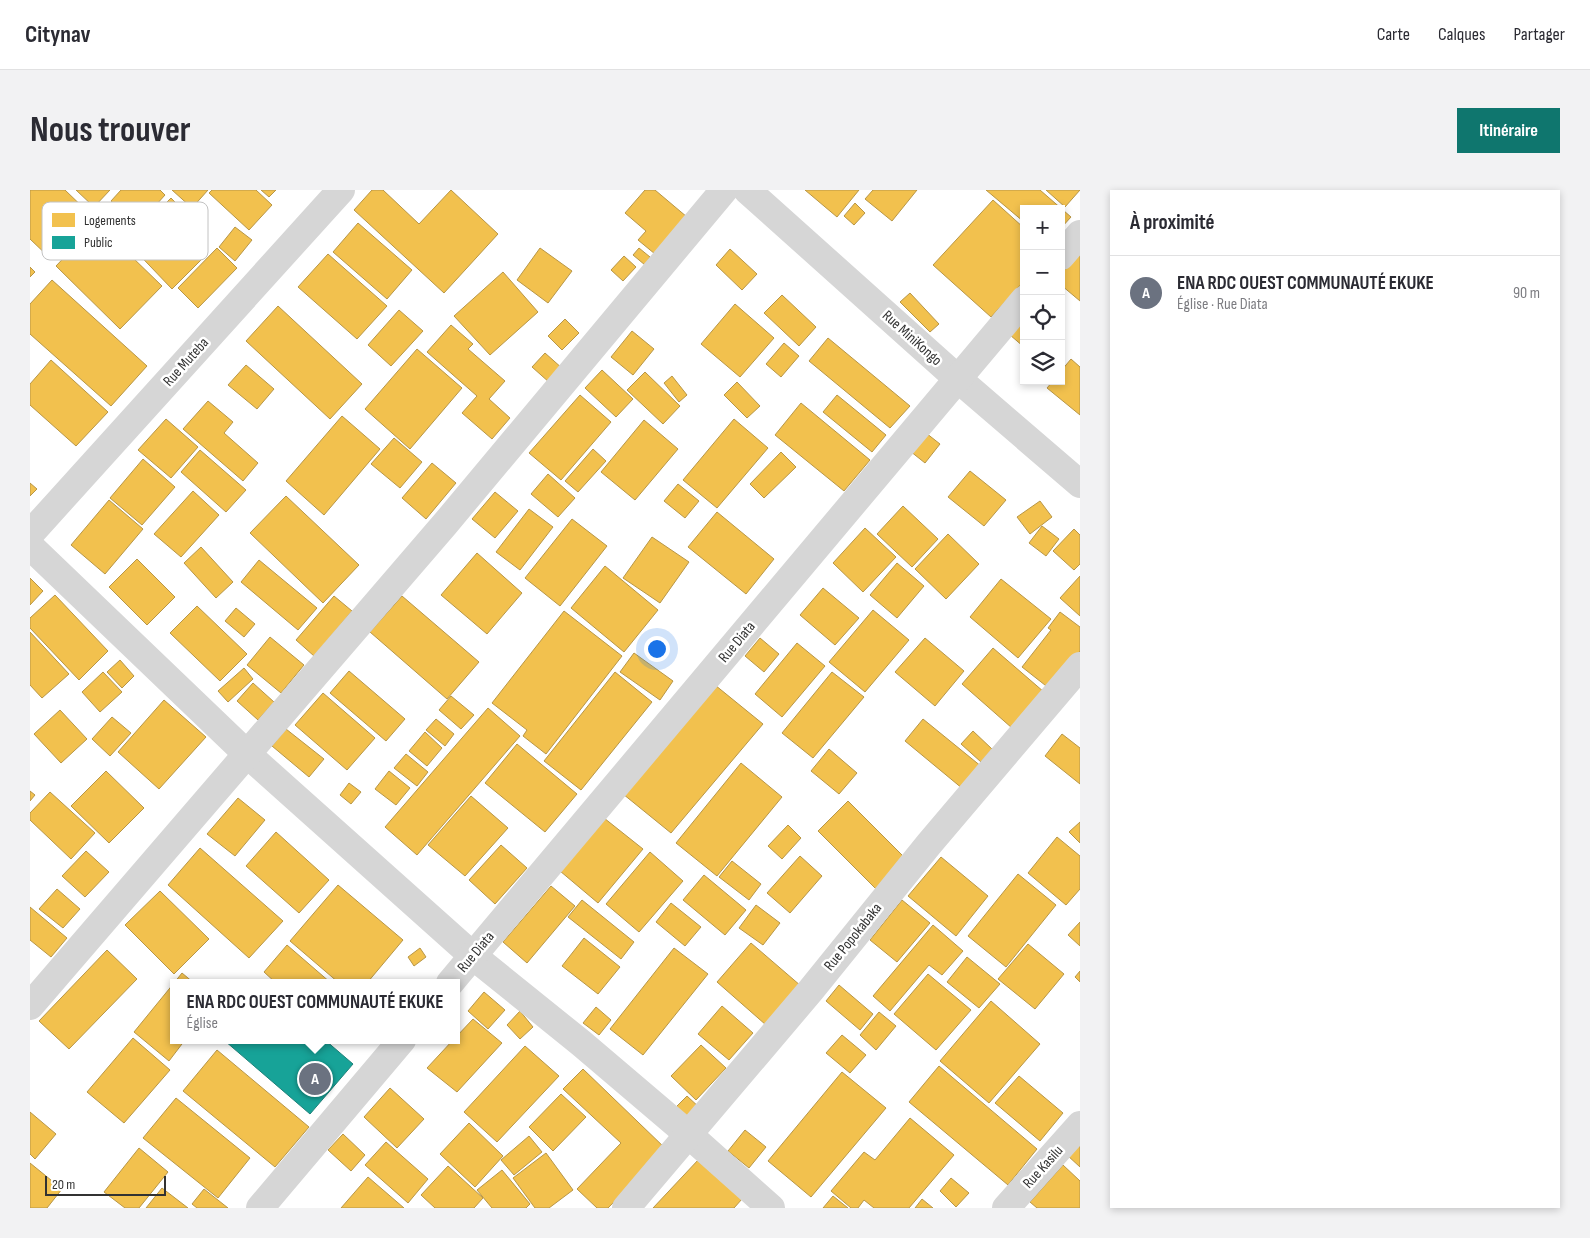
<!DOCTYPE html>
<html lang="fr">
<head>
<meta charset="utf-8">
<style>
	body { margin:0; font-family:"Sofia Sans Condensed",sans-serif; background:#f2f2f3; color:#2b2b33 }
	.controls { position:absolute; right:15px; top:15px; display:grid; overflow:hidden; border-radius:0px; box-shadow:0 2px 8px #0003 }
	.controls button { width:45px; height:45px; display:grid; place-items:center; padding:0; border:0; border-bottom:1px solid #e1e1e2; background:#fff; color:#2b2b33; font:25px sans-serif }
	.scale { position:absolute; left:15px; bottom:12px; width:121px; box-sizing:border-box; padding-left:5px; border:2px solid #323232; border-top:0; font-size:14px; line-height:18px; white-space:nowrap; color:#323232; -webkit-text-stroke:4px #fff; paint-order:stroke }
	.you { position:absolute; left:626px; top:458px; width:18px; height:18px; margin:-12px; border:4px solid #fff; border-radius:50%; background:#1a73e8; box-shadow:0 0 0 8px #1a73e833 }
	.badge { display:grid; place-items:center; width:32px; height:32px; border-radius:50%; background:#0f766e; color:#fff; font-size:16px; font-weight:700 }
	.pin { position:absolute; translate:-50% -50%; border:2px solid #fff; box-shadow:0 1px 5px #0006 }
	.popup { position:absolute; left:140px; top:789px; width:290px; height:65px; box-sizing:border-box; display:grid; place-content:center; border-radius:0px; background:#fff; filter:drop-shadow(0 1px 4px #0005); font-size:16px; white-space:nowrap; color:#7c7c81 }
	.popup b { font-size:19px; color:#2b2b33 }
	.popup::after { content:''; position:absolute; left:50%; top:100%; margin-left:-10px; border:10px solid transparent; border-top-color:#fff }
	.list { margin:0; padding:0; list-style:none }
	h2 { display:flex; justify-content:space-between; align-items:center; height:65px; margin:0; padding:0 20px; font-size:21px }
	h2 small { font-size:16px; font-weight:400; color:#7c7c81 }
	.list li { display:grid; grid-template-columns:32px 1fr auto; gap:15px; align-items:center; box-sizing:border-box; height:75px; padding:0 20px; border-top:1px solid #e1e1e2 }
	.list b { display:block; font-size:19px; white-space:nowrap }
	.list p { margin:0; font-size:16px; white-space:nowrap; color:#7c7c81 }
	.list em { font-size:16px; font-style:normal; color:#7c7c81 }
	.icon { flex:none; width:28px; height:28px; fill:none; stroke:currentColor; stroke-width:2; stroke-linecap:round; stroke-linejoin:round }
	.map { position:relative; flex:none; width:1050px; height:1018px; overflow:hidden; border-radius:0px }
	header { display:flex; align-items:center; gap:30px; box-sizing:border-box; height:70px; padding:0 25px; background:#fff; border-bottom:1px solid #e1e1e2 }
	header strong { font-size:24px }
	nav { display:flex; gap:28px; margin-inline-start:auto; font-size:18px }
	.intro { display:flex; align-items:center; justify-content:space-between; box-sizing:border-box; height:120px; padding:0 30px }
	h1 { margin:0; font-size:35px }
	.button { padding:12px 22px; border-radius:0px; background:#0f766e; color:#fff; font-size:18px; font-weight:700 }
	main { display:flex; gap:30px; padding:0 30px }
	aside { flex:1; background:#fff; border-radius:0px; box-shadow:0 2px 8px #0003 }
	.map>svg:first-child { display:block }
	.homes { fill:#f2c14e; stroke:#b89646 }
	.public { fill:#17a398; stroke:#1f8179 }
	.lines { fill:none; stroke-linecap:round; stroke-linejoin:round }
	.minor { stroke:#d6d6d6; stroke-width:28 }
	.labels { text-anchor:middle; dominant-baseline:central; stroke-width:5; stroke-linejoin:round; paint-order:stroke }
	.street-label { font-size:15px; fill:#323232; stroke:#fff }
	.key { fill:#fff; stroke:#c2c2c2; stroke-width:1 }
	.key-label { font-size:14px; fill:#323232 }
</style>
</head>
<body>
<header>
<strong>Citynav</strong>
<nav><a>Carte</a><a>Calques</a><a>Partager</a></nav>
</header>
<div class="intro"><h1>Nous trouver</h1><a class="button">Itinéraire</a></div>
<main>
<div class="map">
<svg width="1050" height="1018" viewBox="0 0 1050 1018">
	<rect width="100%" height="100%" fill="#fff"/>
	<g class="homes">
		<polygon points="0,0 35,0 62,26 21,69 0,49"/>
		<polygon points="46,0 80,0 64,17"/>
		<polygon points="91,0 130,0 135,5 108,35 81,11"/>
		<polygon points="142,0 178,0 162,18"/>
		<polygon points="182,0 226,0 242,15 219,40 179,3"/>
		<polygon points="231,0 246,0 239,7"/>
		<polygon points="342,0 353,0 389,34 421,0 468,44 414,103 324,20"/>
		<polygon points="615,0 625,0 657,27 625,64 608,50 616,41 595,23"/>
		<polygon points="775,0 829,0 807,27"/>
		<polygon points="843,0 887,0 862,31 835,9"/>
		<polygon points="956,0 1010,0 1041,27 1031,38 1031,19 994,19 994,32"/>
		<polygon points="1016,0 1050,0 1035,17"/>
		<polygon points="141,8 170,38 157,51 174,67 142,99 97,52"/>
		<polygon points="963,10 994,38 994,91 961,127 903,75"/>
		<polygon points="825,13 835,23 824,35 814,26"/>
		<polygon points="67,33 132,96 90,139 26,76"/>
		<polygon points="328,33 382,80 357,109 303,62"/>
		<polygon points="205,37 222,50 205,71 189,57"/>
		<polygon points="187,58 207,78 168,118 148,98"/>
		<polygon points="510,58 542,81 518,113 487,90"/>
		<polygon points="609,58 620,67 615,75 603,65"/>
		<polygon points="700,59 727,84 712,100 686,75"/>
		<polygon points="1050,62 1050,111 1031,95 1031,84"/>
		<polygon points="298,64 357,116 327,149 268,97"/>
		<polygon points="594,66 606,77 593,91 581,80"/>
		<polygon points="0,77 5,82 0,87"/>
		<polygon points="473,82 508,122 460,165 424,126"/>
		<polygon points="22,90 117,176 81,216 0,144 0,114"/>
		<polygon points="880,103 909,134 900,142 870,112"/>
		<polygon points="752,105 786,137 769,156 734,123"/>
		<polygon points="705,114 744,148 710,187 671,154"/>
		<polygon points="248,116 332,194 300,229 216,151"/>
		<polygon points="369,120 393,141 361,176 338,155"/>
		<polygon points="535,129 549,143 532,160 518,146"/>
		<polygon points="994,129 994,157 980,145"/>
		<polygon points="421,135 443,154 438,159 475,191 459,209 480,228 462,249 432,223 447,206 397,162"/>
		<polygon points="602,141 624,159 603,185 581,167"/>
		<polygon points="798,148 880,216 860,238 779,171"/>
		<polygon points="754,153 769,166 751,187 736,174"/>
		<polygon points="387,159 432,198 380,259 335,219"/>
		<polygon points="515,163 533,179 520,193 502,177"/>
		<polygon points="1041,169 1050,177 1050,225 1017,198 1023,191 1031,191 1031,181"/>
		<polygon points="21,170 78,222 46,256 0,215 0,194"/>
		<polygon points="216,175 244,199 227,219 198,195"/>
		<polygon points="572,180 603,209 586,227 555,198"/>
		<polygon points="615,182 650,216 633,234 597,200"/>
		<polygon points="642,186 657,205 649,212 634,193"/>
		<polygon points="707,192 730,216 717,228 694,205"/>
		<polygon points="550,205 581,232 531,290 499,263"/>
		<polygon points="807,205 856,245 842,262 793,222"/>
		<polygon points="178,211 203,232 194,243 228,273 213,291 153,239"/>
		<polygon points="771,213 840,270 814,301 745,245"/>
		<polygon points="312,226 350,259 294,325 256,291"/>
		<polygon points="136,229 168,257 141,288 108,260"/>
		<polygon points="704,229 738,258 687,318 653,290"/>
		<polygon points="614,230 648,259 605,310 571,282"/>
		<polygon points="896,243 910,254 895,273 880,261"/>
		<polygon points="364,248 392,272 370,298 341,274"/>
		<polygon points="563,259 576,271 548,302 535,291"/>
		<polygon points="170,260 216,300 196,322 151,282"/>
		<polygon points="751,262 766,277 734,308 720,294"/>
		<polygon points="113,269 145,297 112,335 80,308"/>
		<polygon points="402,273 426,293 396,329 372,308"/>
		<polygon points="940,281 976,310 954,336 918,307"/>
		<polygon points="518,284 545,308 528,327 501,304"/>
		<polygon points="0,293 7,299 0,306"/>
		<polygon points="648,294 669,311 655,328 634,311"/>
		<polygon points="163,301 189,325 151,367 124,344"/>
		<polygon points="465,302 488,321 465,348 442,329"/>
		<polygon points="256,306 329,375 293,413 220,343"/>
		<polygon points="79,310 113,339 75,384 41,355"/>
		<polygon points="1010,311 1022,327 1000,344 987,327"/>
		<polygon points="873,316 908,349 882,377 847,344"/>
		<polygon points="499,319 523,337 490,380 466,362"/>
		<polygon points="687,322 744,369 716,404 658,357"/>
		<polygon points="542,329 577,356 530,416 495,388"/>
		<polygon points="1012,336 1029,349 1016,366 999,353"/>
		<polygon points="835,338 866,367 833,402 803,373"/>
		<polygon points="1044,339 1050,345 1050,374 1044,380 1023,361"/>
		<polygon points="918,344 949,374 916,409 885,379"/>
		<polygon points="622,347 659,372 630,413 593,388"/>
		<polygon points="171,357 203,392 186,408 154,373"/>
		<polygon points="447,363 492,403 457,444 411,405"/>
		<polygon points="107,369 145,407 117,435 79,397"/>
		<polygon points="229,370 287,418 268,440 211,392"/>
		<polygon points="867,373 894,396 867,428 840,405"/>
		<polygon points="575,376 628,420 594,462 541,418"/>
		<polygon points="1050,386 1050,426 1030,408"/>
		<polygon points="0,388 13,401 0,415"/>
		<polygon points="971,389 1021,429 988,468 940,427"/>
		<polygon points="793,398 829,428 805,455 770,425"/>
		<polygon points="25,405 78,461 49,490 0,438 0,428"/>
		<polygon points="304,406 322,421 284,466 266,450"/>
		<polygon points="372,406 449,472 417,509 340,442"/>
		<polygon points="167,416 217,464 190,491 140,443"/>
		<polygon points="206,418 225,434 214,447 195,431"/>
		<polygon points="843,420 879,450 835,502 799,472"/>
		<polygon points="534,421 592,466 516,564 493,546 497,540 462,513"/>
		<polygon points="1030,422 1050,437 1050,461 1020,499 992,477 1021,440 1018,438"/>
		<polygon points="0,442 39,484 12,508 0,495"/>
		<polygon points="240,447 274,475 251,503 217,475"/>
		<polygon points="730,448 749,464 734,482 715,466"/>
		<polygon points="895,448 934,481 905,516 865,482"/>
		<polygon points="767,453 795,476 752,527 725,504"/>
		<polygon points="963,458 1014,502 982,538 932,494"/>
		<polygon points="604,463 643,491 630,510 590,482"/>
		<polygon points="90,470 104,486 92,498 77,482"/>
		<polygon points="214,478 223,489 198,512 188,501"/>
		<polygon points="319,481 375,529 356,551 300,503"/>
		<polygon points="73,482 92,502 70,522 52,502"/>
		<polygon points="585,482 622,512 551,600 514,571"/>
		<polygon points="802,482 834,507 783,568 752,543"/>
		<polygon points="223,493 244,512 228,530 207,511"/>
		<polygon points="685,495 733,534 641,643 593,604"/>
		<polygon points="293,503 345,548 317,580 265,535"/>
		<polygon points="421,506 444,525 431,539 409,520"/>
		<polygon points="134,510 176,547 129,599 88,562"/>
		<polygon points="458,518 490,546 387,665 355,637"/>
		<polygon points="30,520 57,549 31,573 4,544"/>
		<polygon points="82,527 101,543 80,566 62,549"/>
		<polygon points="406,529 424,544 415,556 396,540"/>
		<polygon points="893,529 952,577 933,599 875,551"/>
		<polygon points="256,539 294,569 279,587 242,556"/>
		<polygon points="943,541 962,559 951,572 931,554"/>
		<polygon points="395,542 412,558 397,576 379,561"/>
		<polygon points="1032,544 1050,558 1050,594 1015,566"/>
		<polygon points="487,554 547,604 515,642 455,593"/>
		<polygon points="799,559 827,583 809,604 781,581"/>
		<polygon points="376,564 398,582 387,596 364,578"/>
		<polygon points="711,573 752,607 687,686 646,653"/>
		<polygon points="76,581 114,618 79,653 41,616"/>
		<polygon points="359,581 380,598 366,615 345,599"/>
		<polygon points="319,593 331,602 321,614 310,605"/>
		<polygon points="0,601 5,605 0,611"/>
		<polygon points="20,602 65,643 41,669 0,630 0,623"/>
		<polygon points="441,606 478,638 435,686 398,655"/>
		<polygon points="208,608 235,630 205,666 177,644"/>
		<polygon points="818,611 879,672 848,701 788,641"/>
		<polygon points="574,628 613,659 568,713 530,681"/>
		<polygon points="1050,632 1050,653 1039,642"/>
		<polygon points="758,635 771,648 752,669 738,656"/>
		<polygon points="246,642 299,690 269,723 216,676"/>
		<polygon points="1027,647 1050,666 1050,699 1036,715 998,683"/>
		<polygon points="471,655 497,678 465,714 439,690"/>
		<polygon points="170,658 253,731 219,768 138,695"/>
		<polygon points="56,661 79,682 55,707 32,686"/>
		<polygon points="620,662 653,691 609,742 576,714"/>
		<polygon points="770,666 792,686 760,723 737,703"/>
		<polygon points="911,667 958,706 926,746 878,706"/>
		<polygon points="702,671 731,694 719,710 689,687"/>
		<polygon points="988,684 1026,715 976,777 938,746"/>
		<polygon points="674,685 716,720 695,745 653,710"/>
		<polygon points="308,695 373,750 337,793 309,793 260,751"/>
		<polygon points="521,696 545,716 497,773 473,752"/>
		<polygon points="27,699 50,719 33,738 9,719"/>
		<polygon points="130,701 179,749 144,784 95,735"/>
		<polygon points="552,710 604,752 591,769 538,727"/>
		<polygon points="872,710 900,733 867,772 840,750"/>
		<polygon points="641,713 671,737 655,756 626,732"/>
		<polygon points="726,715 750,733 733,755 709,738"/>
		<polygon points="0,717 37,748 21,767 0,750"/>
		<polygon points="1050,732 1050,756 1038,745"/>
		<polygon points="903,735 933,761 912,785 899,775 860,821 843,806"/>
		<polygon points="554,748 590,777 568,804 532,776"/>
		<polygon points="721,753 771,796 736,835 687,792"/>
		<polygon points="998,754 1034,784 1005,819 968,789"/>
		<polygon points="257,755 301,793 246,793 234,782"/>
		<polygon points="390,758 396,767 384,776 378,767"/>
		<polygon points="644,758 678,784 613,865 580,839"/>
		<polygon points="77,760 107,789 39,859 9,831"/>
		<polygon points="937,767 970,794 949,818 917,792"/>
		<polygon points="1050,781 1050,792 1045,787"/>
		<polygon points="152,783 164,793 144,793"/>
		<polygon points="898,784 941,820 906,860 864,824"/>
		<polygon points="144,793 144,850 155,850 139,871 104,842"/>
		<polygon points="809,795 843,824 830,840 796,811"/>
		<polygon points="454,802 475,820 458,839 438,821"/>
		<polygon points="961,811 1010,854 959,913 910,871"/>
		<polygon points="692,816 723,843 699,870 668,844"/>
		<polygon points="566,817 581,830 569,845 553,833"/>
		<polygon points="490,821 503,837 490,849 477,835"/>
		<polygon points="849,822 866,836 846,860 830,845"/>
		<polygon points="443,829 472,853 427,902 397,878 423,850 426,850 426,847"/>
		<polygon points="812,845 836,865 820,883 796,863"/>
		<polygon points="103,848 140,880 94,933 57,902"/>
		<polygon points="671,855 696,878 666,910 641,886"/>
		<polygon points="495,856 529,886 467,952 434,922"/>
		<polygon points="187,860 279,937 245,977 153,901"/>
		<polygon points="909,876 1007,959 978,995 879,912"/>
		<polygon points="553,879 636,959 578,1018 567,1018 547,999 591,953 533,899"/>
		<polygon points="812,882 856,918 781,1007 738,971"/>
		<polygon points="989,886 1033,923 1010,951 965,913"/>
		<polygon points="360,898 394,929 367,958 334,927"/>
		<polygon points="531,904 556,927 523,961 499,937"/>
		<polygon points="657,906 671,919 658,931 645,918"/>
		<polygon points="146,908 220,968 188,1008 113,948"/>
		<polygon points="0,922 26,944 5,969 0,964"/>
		<polygon points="880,928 924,965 879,1018 844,1018 834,1010 828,1018 821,1018 801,1001 834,962 845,970"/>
		<polygon points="439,933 473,966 445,997 410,964"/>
		<polygon points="715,940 736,957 719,978 698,961"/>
		<polygon points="313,944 335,965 321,981 298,960"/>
		<polygon points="499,946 512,962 484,985 471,970"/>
		<polygon points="356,952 398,989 378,1013 335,975"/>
		<polygon points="1050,952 1050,977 1037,965"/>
		<polygon points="109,958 138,982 109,1018 95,1018 74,1002"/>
		<polygon points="516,963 543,1000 519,1018 505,1018 483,988"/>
		<polygon points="669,969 712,1009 704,1018 623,1018"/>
		<polygon points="0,973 32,999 17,1018 0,1018"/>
		<polygon points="1033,975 1050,991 1050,1018 1007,1018 1000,1012"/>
		<polygon points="418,976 453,1008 444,1018 405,1018 391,1005"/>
		<polygon points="472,980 500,1014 496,1018 462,1018 447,1000"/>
		<polygon points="338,987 374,1018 311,1018"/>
		<polygon points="921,988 939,1003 926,1017 910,1001"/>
		<polygon points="132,998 158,1018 116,1018"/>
		<polygon points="174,999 198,1018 167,1018 162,1014"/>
		<polygon points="803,1006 818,1018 793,1018"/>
		<polygon points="892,1009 903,1018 885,1018"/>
	</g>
	<polygon class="public" points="196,850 295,850 323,874 280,924 195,851"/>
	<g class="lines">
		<g class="minor">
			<polyline points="717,0 928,189 1050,294"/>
			<polyline points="1031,66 1050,44"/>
			<polyline points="0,344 311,0"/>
			<polyline points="0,356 217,564 443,766 551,853 658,944 741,1018"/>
			<polyline points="420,793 994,110"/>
			<polyline points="0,816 415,334 694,0"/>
			<polyline points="230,1018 372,850"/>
			<polyline points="596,1018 781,800 899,654 1050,476"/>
			<polyline points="976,1018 1050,935"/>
		</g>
	</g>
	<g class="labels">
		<g class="street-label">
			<text transform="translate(882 148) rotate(42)">Rue MiniKongo</text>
			<text transform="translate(156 172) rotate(-48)">Rue Muteba</text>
			<text transform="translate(707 452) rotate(-50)">Rue Diata</text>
			<text transform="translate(823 747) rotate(-51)">Rue Popokabaka</text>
			<text transform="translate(446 762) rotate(-50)">Rue Diata</text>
			<text transform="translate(1013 977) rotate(-48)">Rue Kasilu</text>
		</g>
	</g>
	<rect x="12" y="12" width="166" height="58" rx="8" class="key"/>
	<rect x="22" y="23" width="23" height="14" fill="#f2c14e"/>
	<rect x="22" y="46" width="23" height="13" fill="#17a398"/>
	<g class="key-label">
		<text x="54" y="35">Logements</text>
		<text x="54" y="57">Public</text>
	</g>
</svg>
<div class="controls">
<button>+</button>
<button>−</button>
<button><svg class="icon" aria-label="locate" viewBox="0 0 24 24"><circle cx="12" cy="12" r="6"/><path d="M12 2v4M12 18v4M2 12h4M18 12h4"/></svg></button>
<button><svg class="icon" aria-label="layers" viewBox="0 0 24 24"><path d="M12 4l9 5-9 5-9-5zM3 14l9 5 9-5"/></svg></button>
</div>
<div class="scale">20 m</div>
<div class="you"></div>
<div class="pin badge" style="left:285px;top:889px;background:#6b7280">A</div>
<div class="popup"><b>ENA RDC OUEST COMMUNAUTÉ EKUKE</b>Église</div>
</div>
<aside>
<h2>À proximité<small></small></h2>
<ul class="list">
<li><span class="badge" style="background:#6b7280">A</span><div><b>ENA RDC OUEST COMMUNAUTÉ EKUKE</b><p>Église · Rue Diata</p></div><em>90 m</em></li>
</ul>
</aside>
</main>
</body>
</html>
